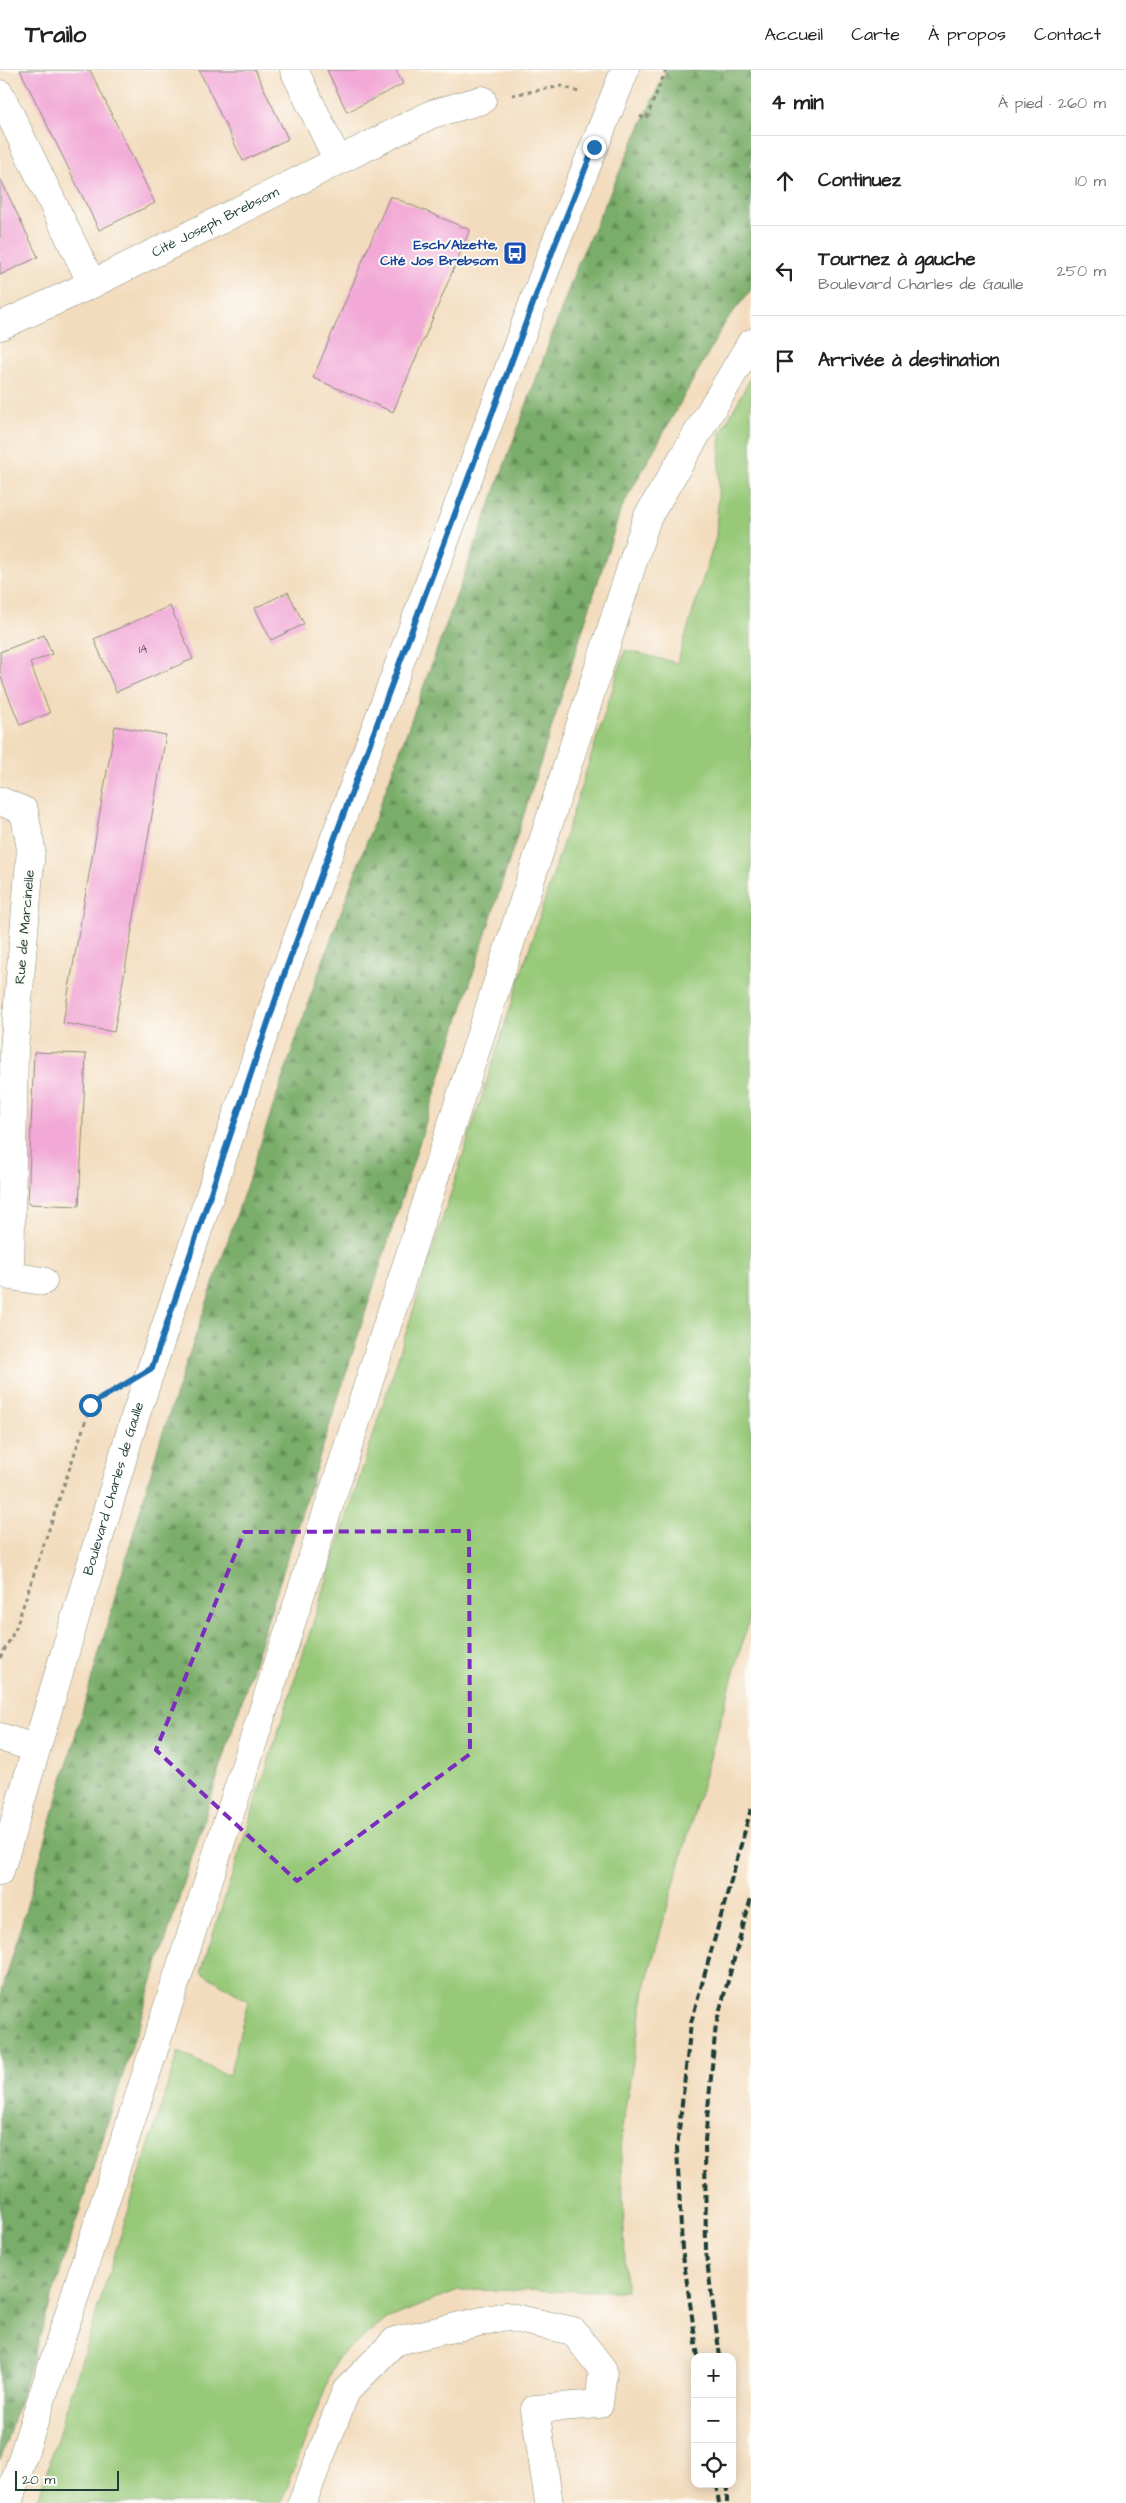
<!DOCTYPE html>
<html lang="fr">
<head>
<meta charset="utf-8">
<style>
	body { margin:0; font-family:"Architects Daughter",sans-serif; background:#f6f6f6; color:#222 }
	.controls { position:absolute; right:15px; bottom:15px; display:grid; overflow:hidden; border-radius:10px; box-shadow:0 2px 12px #0003 }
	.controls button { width:45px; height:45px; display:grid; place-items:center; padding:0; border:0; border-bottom:1px solid #e0e0e0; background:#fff; color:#222; font:25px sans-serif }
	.scale { position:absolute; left:15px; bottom:12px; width:104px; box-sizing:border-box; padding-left:5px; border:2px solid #1f3d34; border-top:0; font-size:14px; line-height:18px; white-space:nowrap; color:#1f3d34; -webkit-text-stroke:4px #fdfcf7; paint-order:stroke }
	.stop { position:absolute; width:15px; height:15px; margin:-11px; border:4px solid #1f6fb2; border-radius:50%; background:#fff }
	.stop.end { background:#1f6fb2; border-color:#fff; box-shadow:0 1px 5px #0008 }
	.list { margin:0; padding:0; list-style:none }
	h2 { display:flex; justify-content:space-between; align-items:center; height:65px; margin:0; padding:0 20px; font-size:21px }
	h2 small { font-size:16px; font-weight:400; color:#767676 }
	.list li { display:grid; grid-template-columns:32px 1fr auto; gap:15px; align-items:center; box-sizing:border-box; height:90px; padding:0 20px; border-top:1px solid #e0e0e0 }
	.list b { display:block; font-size:19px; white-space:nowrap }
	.list p { margin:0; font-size:16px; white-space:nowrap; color:#767676 }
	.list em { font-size:16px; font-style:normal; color:#767676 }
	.icon { flex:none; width:28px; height:28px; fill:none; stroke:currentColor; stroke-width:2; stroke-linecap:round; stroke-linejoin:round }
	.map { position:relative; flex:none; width:751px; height:2433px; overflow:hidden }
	header { display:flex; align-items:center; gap:30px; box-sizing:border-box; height:70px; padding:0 25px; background:#fff; border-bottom:1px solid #e0e0e0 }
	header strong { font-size:24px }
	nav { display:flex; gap:28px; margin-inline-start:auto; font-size:18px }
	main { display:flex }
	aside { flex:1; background:#fff }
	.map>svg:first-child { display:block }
	.green { fill:#98c979; stroke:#5c8356 }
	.forest { fill:url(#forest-firs); stroke:#4c754e }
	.building { fill:#f2a9d7 }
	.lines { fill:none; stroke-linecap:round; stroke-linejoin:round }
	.minor-casing { stroke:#898c78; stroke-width:29 }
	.major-casing { stroke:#898c78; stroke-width:29 }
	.path { stroke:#898c78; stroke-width:3; stroke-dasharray:4 4; stroke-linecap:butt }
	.minor { stroke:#fff; stroke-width:28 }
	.major { stroke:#fff; stroke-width:28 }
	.rail { stroke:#1f3d34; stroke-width:4; stroke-dasharray:8 4; stroke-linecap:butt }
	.route { stroke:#1f6fb2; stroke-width:6 }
	.marked { fill:none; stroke:#7b2cbf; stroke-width:4; stroke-dasharray:10 6; stroke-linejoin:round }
	.labels { text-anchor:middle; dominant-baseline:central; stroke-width:4; stroke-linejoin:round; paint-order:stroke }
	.number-label { font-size:11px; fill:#54585d }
	.street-label { font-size:14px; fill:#1f3d34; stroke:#fdfcf7 }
	.transit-label { font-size:14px; font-weight:bold; fill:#164399; stroke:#fdfcf7; text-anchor:end }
</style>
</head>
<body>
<header>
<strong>Trailo</strong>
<nav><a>Accueil</a><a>Carte</a><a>À propos</a><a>Contact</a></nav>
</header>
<main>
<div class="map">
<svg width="751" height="2433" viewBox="0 0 751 2433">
	<defs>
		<pattern id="forest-firs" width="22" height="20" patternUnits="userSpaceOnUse" patternTransform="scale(1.25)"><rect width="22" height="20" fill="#7aad69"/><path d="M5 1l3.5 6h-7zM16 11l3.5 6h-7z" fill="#638e57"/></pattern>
	</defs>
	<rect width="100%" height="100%" fill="#fdfcf7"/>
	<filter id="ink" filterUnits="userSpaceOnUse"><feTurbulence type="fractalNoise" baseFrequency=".02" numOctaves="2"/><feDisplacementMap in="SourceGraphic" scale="10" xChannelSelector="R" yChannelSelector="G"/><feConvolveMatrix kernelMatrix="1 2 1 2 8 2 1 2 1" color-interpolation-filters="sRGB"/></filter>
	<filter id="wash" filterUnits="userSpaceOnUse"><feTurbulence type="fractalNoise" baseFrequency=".0096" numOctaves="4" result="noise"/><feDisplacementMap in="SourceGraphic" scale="20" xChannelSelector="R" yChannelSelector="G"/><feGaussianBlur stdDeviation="1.12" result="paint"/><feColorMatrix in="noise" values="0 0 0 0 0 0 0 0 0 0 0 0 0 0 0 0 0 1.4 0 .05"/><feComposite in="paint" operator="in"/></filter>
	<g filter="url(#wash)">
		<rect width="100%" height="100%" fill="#f3dcbd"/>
		<polygon class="green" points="751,307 751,1542 646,1913 621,2064 626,2221 458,2220 387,2249 337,2288 281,2433 37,2433 178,1982 229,2006 248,1931 201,1902 625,580 677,593 716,467 721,363"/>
		<polygon class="forest" points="666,0 751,0 751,220 726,251 621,439 0,2391 0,1929 159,1374 315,913 579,191"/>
		<g id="blocks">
			<g class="building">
				<polygon points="20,0 90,0 155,133 99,160"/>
				<polygon points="199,0 255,0 288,69 243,91"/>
				<polygon points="327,0 396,0 403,14 347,42"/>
				<polygon points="0,108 38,187 0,205"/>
				<polygon points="390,126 470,160 393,342 313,308"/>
				<polygon points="288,522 304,554 271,570 255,538"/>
				<polygon points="170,536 193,589 116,622 94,569"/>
				<polygon points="44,565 52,584 30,593 50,643 20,655 0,605 0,582"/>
				<polygon points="115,656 166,665 114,962 63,953"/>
				<polygon points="34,982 86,984 79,1136 28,1134"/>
			</g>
		</g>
	</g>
	<g filter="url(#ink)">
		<use href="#blocks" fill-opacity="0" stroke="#898c78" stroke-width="1"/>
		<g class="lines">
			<g class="minor-casing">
				<g id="minor">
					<polyline points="294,0 338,91"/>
					<polyline points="0,24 92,214"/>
					<path id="s1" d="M 0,256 L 92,214 L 432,44 L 482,30"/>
					<polyline points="0,731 24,741 31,779 14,980 10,1206 43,1211"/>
					<polyline points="0,1667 35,1678"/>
					<polyline points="8,2433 647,448 751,273"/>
					<polyline points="302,2433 346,2321 395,2271 505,2246 573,2261 603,2300 599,2334 535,2339 549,2433"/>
				</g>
			</g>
			<g class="major-casing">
				<g id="major">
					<path id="s2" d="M 0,1801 L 134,1350 L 285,902 L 554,177 L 625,0"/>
				</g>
			</g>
			<g class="path">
				<polyline points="512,25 562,16 581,23"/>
				<polyline points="640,46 646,49 666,0"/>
				<polyline points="0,1588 15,1560 91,1335 109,1324"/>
			</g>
			<use href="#minor" class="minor"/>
			<use href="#major" class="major"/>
			<g class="rail">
				<polyline points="698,2287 682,2179 677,2078 691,1953 751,1739"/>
				<polyline points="720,2287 706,2184 705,2071 716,1954 751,1828"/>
				<polyline points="716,2414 719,2433"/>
				<polyline points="727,2414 727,2433"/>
			</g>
		</g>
	</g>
	<g class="lines" filter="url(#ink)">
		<polyline class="route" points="90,1335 152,1298 285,902 554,177 594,77"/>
	</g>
	<path class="marked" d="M 469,1461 L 470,1684 L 297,1811 L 156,1680 L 244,1462 Z"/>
	<defs>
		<g id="bus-square" transform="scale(1.25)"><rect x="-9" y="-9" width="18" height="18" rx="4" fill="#1a4fb4" stroke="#fdfcf7"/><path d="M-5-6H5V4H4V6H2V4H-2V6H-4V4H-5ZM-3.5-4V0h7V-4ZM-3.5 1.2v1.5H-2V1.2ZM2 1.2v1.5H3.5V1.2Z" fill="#fff"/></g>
	</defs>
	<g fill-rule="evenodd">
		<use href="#bus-square" x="515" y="183"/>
	</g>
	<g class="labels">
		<g class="number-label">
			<text x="143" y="579">1A</text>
		</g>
		<g class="street-label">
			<text stroke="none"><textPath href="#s1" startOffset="239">Cité Joseph Brebsom</textPath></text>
			<text transform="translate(25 857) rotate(-85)">Rue de Marcinelle</text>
			<text stroke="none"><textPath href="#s2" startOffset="399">Boulevard Charles de Gaulle</textPath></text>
		</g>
		<g class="transit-label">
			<text x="498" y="175">Esch/Alzette,<tspan x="498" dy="16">Cité Jos Brebsom</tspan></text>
		</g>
	</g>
</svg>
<div class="controls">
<button>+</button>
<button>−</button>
<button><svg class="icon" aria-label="locate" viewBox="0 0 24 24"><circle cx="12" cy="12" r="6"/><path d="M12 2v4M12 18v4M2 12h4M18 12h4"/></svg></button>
</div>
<div class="scale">20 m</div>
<div class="stop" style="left:90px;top:1335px"></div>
<div class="stop end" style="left:594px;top:77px"></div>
</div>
<aside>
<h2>4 min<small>À pied · 260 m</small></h2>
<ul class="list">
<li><svg class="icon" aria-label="ahead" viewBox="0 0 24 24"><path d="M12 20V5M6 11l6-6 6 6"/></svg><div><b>Continuez</b></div><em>10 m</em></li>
<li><svg class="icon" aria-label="left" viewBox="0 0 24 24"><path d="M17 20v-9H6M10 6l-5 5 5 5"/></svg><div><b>Tournez à gauche</b><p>Boulevard Charles de Gaulle</p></div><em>250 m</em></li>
<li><svg class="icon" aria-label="arrive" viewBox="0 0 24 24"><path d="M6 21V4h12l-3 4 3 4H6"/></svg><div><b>Arrivée à destination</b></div></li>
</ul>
</aside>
</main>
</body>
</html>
